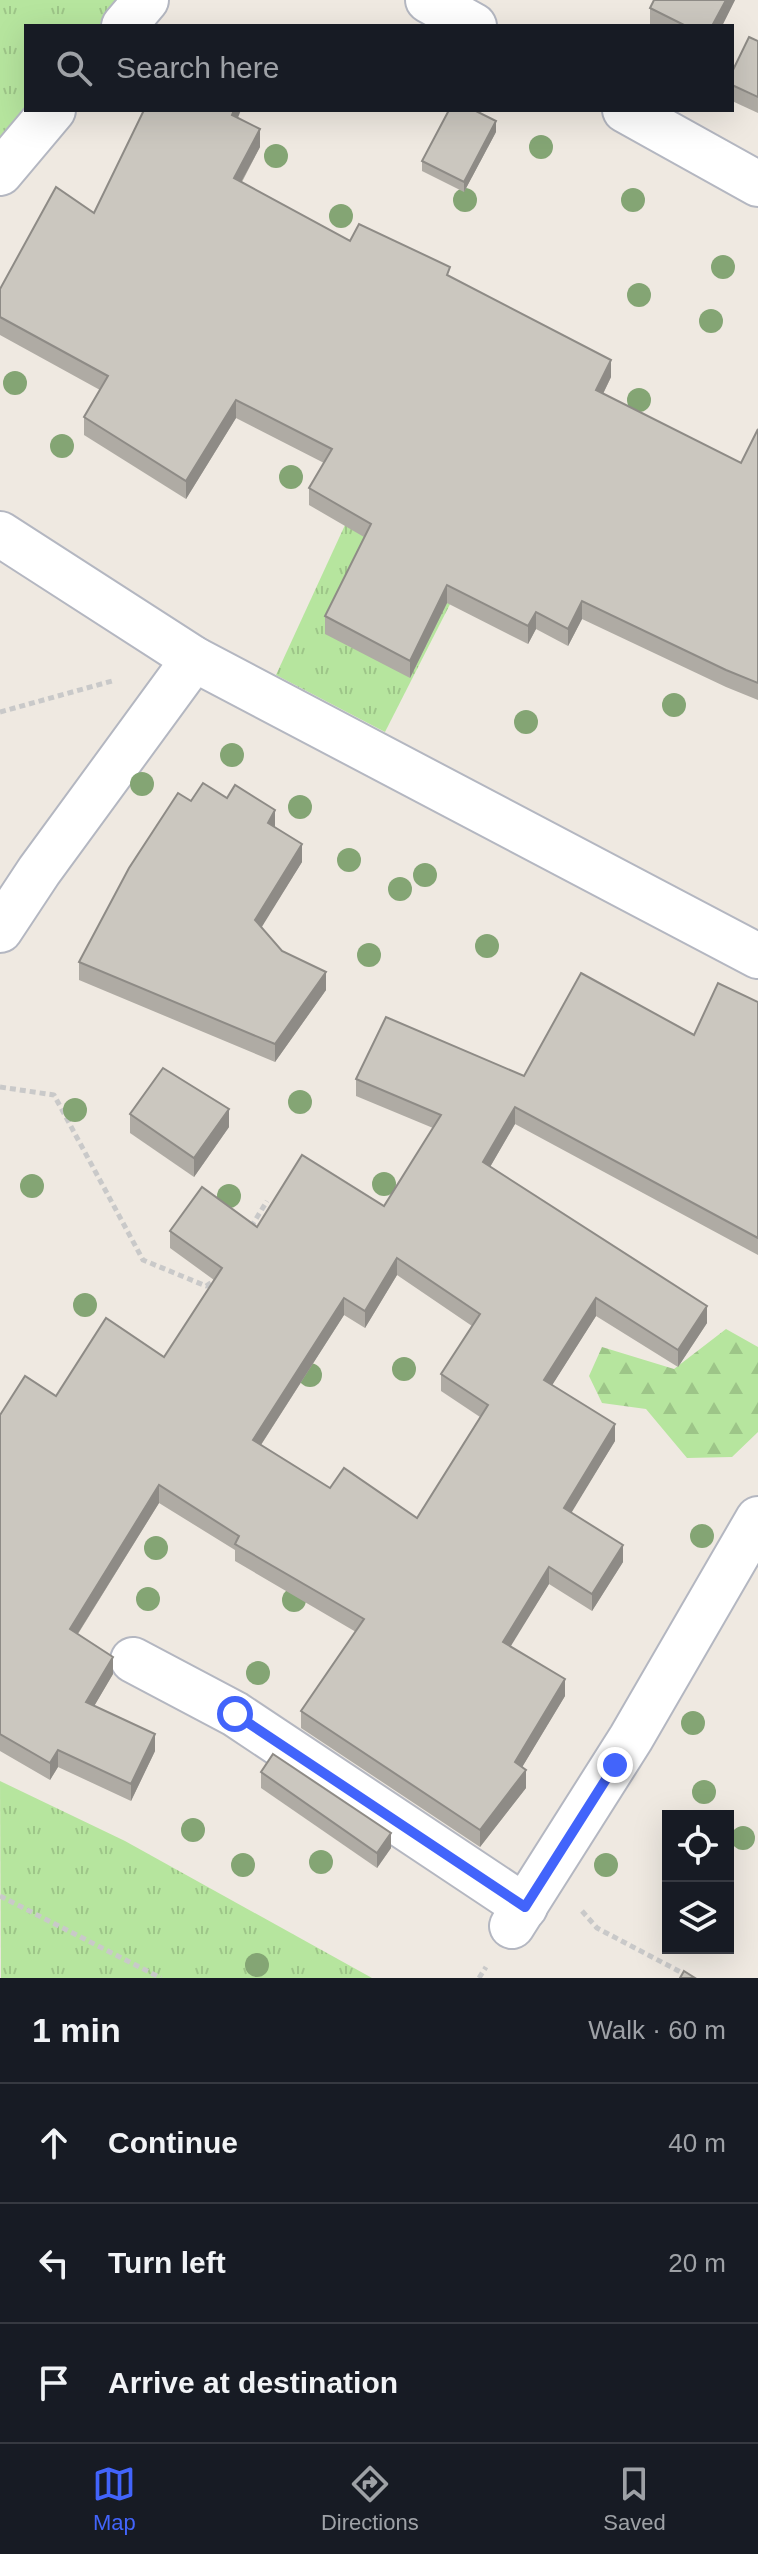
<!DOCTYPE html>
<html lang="en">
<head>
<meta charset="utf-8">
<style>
	body { margin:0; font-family:Arial,sans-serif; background:#242831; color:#f1f3f6 }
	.controls { position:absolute; right:24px; bottom:24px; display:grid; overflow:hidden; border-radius:0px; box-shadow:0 8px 32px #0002 }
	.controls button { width:72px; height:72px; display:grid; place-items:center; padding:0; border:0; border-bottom:2px solid #363941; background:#171b24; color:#f1f3f6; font:40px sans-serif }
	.stop { position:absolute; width:24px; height:24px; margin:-18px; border:6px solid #4264fb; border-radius:50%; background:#fff }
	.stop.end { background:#4264fb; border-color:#fff; box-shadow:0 2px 8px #0008 }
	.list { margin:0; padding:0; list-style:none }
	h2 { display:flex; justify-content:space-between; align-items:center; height:104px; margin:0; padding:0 32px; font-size:34px }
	h2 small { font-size:26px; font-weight:400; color:#9ea1a6 }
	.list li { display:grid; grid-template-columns:52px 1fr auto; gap:24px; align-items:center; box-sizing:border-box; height:120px; padding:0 32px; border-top:2px solid #363941 }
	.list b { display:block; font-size:30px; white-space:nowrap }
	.list em { font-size:26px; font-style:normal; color:#9ea1a6 }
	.icon { flex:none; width:44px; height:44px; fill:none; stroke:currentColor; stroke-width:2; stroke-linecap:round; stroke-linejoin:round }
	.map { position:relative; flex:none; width:758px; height:1978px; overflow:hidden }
	.search { position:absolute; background:#171b24; box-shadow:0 8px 32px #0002; left:24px; right:24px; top:24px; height:88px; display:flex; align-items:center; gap:20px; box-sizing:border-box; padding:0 28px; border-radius:0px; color:#9ea1a6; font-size:30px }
	.sheet { height:464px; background:#171b24 }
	nav { display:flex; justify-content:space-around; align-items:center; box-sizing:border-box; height:112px; border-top:2px solid #363941; background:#171b24; font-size:22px; color:#9ea1a6 }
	nav a { display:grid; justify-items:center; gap:4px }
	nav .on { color:#4264fb }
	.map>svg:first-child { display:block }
	.grass { fill:url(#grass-tufts) }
	.forest { fill:url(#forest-firs) }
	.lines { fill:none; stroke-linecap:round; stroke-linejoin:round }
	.minor-casing { stroke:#b4b7c1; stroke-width:48 }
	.path { stroke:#c9c9c9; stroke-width:5; stroke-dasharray:6 4; stroke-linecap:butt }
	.minor { stroke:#fff; stroke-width:44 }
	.tree { fill:#84a574 }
	.wall { fill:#afaba4; fill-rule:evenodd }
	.shaded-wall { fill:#8e8b86 }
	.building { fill:#cbc7bf; stroke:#8e8b86; stroke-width:2; fill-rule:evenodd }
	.route { stroke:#4264fb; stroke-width:10 }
</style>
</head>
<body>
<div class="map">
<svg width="758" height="1978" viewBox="0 0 758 1978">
	<defs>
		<pattern id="grass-tufts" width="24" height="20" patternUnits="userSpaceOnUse" patternTransform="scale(2)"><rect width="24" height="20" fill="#b6e59e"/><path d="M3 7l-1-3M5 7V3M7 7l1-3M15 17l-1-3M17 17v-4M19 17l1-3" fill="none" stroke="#9dc588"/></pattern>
		<pattern id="forest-firs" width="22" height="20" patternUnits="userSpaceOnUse" patternTransform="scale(2)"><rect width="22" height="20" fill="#b6e59e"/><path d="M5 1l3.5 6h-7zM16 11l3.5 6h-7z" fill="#9dc588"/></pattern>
	</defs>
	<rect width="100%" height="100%" fill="#efe9e1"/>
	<g class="grass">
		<polygon points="0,0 135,0 111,26 26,26 26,110 0,149"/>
		<polygon points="408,388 526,455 385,732 276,675"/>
		<polygon points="0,1781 125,1841 372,1978 1,1978"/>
	</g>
	<polygon class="forest" points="726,1329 758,1347 758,1432 732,1457 687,1458 646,1409 602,1403 589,1376 602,1347 674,1369"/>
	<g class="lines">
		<g class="minor-casing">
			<g id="minor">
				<polyline points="428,0 474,26"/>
				<polyline points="124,26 146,0"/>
				<polyline points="625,110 758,184"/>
				<polyline points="0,173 53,110"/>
				<polyline points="0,534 194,659 758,956"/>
				<polyline points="0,930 39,871 194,659"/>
				<polyline points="133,1660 235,1714 525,1907"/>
				<polyline points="512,1926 631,1738 758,1519"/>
			</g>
		</g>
		<g class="path">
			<polyline points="0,712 112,681"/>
			<polyline points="0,1087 54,1095 143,1260 206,1286 217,1279"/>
			<polyline points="251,1227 267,1201"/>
			<polyline points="0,1896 161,1978"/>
			<polyline points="582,1911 597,1928 692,1978"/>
			<polyline points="479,1978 486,1967"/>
		</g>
		<use href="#minor" class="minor"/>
	</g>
	<g class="tree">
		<circle cx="541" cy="147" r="12"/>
		<circle cx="276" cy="156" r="12"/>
		<circle cx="465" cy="200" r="12"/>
		<circle cx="633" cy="200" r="12"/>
		<circle cx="341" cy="216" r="12"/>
		<circle cx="723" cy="267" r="12"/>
		<circle cx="639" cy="295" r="12"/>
		<circle cx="711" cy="321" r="12"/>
		<circle cx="15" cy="383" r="12"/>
		<circle cx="639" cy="400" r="12"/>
		<circle cx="62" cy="446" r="12"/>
		<circle cx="291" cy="477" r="12"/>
		<circle cx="674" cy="705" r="12"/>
		<circle cx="526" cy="722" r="12"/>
		<circle cx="232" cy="755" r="12"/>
		<circle cx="142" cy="784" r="12"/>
		<circle cx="300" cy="807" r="12"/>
		<circle cx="349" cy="860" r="12"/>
		<circle cx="425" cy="875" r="12"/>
		<circle cx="400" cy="889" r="12"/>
		<circle cx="487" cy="946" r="12"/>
		<circle cx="369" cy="955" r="12"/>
		<circle cx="300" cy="1102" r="12"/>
		<circle cx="75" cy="1110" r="12"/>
		<circle cx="384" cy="1184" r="12"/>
		<circle cx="32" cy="1186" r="12"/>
		<circle cx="229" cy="1196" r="12"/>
		<circle cx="85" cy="1305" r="12"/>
		<circle cx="404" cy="1369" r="12"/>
		<circle cx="310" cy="1375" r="12"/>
		<circle cx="702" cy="1536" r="12"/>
		<circle cx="156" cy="1548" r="12"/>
		<circle cx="148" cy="1599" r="12"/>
		<circle cx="294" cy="1600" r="12"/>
		<circle cx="258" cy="1673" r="12"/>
		<circle cx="693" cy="1723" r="12"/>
		<circle cx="704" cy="1792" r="12"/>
		<circle cx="193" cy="1830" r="12"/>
		<circle cx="743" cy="1838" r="12"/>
		<circle cx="321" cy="1862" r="12"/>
		<circle cx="243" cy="1865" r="12"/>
		<circle cx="606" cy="1865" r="12"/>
		<circle cx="257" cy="1965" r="12"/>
	</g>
	<g class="wall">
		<polygon points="735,0 722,26 650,26 650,8"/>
		<polygon points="758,41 758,113 732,101 732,72"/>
		<polygon points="238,118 260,147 242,182 350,241 450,277 611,377 603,394 741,463 758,429 758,700 726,687 582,619 568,646 536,629 528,644 447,603 410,678 325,634 325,616 364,537 309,505 309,488 324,463 236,418 186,499 84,435 84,417 100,390 0,335 0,289 94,213"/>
		<polygon points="496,132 464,192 422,171 422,161"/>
		<polygon points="227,798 275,827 302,862 261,927 282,951 326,990 275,1062 79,980 79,962 191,801"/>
		<path d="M 758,1002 L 758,1255 L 515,1124 L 490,1167 L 707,1323 L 678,1367 L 596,1316 L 552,1385 L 615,1441 L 571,1512 L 623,1562 L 592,1611 L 549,1584 L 510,1646 L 565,1696 L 522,1767 L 526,1788 L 480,1847 L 301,1728 L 301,1711 L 356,1632 L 235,1561 L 235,1550 L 159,1503 L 78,1634 L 113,1674 L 94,1706 L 155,1751 L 131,1801 L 58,1767 L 50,1780 L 0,1751 L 0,1415 L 164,1357 L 214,1280 L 170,1248 L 170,1231 L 257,1227 L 384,1206 L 433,1128 L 356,1096 L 356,1079 L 524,1076 L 694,1035 ZM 397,1275 L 472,1326 L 441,1374 L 441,1391 L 480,1417 L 417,1518 L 330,1488 L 261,1445 L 344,1315 L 365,1328 Z"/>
		<polygon points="130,1114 229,1127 194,1177 130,1133"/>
		<polygon points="261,1772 391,1848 377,1868 261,1788"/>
	</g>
	<g class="shaded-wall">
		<polygon points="726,0 735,0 722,26 712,26"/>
		<polygon points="234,110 241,110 232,133 232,115"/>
		<polygon points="496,121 496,132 464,192 464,182"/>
		<polygon points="260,129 260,147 234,195 234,178"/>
		<polygon points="611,360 611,377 596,408 596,390"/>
		<polygon points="236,400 236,418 186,499 186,481"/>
		<polygon points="447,585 447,603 410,678 410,661"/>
		<polygon points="582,601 582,619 568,646 568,629"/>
		<polygon points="536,612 536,629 528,644 528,626"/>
		<polygon points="275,810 275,828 268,823"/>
		<polygon points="302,844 302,862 255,938 255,920"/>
		<polygon points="326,972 326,990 275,1062 275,1044"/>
		<polygon points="515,1107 515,1124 483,1179 483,1162"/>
		<polygon points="229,1109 229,1127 194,1177 194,1158"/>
		<polygon points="397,1258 397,1275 365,1328 365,1311"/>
		<polygon points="344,1298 344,1315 253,1457 253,1440"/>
		<polygon points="596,1298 596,1316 544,1398 544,1380"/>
		<polygon points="707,1306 707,1323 678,1367 678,1350"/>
		<polygon points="615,1424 615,1441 564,1525 564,1508"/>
		<polygon points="159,1485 159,1503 70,1646 70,1629"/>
		<polygon points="623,1545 623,1562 592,1611 592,1594"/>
		<polygon points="549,1567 549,1584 503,1659 503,1642"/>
		<polygon points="113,1657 113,1674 86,1720 86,1702"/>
		<polygon points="565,1679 565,1696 515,1779 515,1762"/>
		<polygon points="155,1734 155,1751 131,1801 131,1784"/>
		<polygon points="58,1750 58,1767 50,1780 50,1763"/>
		<polygon points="526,1770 526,1788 480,1847 480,1830"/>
		<polygon points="391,1833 391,1848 377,1868 377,1853"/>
	</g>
	<g class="building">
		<polygon points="654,0 726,0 712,26 686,26 650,8"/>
		<polygon points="749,37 758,41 758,97 732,85 732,72"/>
		<polygon points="144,110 234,110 232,115 260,129 234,178 350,241 359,224 450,267 447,275 611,360 596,390 741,463 758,429 758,683 726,670 582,601 568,629 536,612 528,626 447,585 410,661 325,616 371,524 309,488 332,449 236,400 186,481 84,417 108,376 0,317 0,289 56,187 94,213"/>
		<polygon points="449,110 474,110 496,121 464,182 422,161"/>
		<polygon points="203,783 227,798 235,785 275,810 268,823 302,844 255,920 282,951 326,972 275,1044 79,962 129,868 178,793 191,801"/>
		<path d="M 581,973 L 694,1035 L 718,983 L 758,1002 L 758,1238 L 515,1107 L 483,1162 L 707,1306 L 678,1350 L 596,1298 L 544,1380 L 615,1424 L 564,1508 L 623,1545 L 592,1594 L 549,1567 L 503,1642 L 565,1679 L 515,1762 L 526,1770 L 480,1830 L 301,1711 L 364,1619 L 235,1544 L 239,1536 L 159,1485 L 70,1629 L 113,1657 L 86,1702 L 155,1734 L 131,1784 L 58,1750 L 50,1763 L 0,1734 L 0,1415 L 25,1376 L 56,1396 L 106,1318 L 164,1357 L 222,1268 L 170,1231 L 202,1187 L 257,1227 L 302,1155 L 384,1206 L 441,1115 L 356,1079 L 386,1017 L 524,1076 ZM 397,1258 L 480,1314 L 441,1374 L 488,1405 L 417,1518 L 344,1468 L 330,1488 L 253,1440 L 344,1298 L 365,1311 Z"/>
		<polygon points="163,1068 229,1109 194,1158 130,1114"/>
		<polygon points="273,1754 391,1833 377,1853 261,1772"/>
		<polygon points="684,1971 695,1978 680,1978"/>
	</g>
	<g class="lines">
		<polyline class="route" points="235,1714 525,1907 615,1765"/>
	</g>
</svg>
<div class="controls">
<button><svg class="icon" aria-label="locate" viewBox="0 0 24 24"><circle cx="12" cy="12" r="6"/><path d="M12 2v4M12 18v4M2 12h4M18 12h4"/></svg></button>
<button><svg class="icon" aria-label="layers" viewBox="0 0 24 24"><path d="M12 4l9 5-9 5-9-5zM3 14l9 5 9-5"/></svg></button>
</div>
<div class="stop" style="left:235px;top:1714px"></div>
<div class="stop end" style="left:615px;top:1765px"></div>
<div class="search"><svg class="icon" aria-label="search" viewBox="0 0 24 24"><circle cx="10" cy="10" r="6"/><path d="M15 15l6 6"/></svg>Search here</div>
</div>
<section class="sheet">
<h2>1 min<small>Walk · 60 m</small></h2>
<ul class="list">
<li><svg class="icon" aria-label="ahead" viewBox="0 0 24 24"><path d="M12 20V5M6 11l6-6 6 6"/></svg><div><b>Continue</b></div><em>40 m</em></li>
<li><svg class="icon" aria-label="left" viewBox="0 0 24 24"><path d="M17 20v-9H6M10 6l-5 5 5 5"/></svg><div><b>Turn left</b></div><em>20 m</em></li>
<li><svg class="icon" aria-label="arrive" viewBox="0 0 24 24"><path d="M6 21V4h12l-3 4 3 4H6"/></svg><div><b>Arrive at destination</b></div></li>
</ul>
</section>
<nav>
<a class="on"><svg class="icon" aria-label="map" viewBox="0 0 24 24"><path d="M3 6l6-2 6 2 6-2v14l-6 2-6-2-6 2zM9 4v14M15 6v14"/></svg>Map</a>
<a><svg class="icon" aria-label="directions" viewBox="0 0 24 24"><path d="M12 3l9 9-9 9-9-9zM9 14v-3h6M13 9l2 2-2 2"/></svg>Directions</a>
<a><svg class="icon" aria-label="saved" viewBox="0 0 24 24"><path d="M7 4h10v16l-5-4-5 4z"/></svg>Saved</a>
</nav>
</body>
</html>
